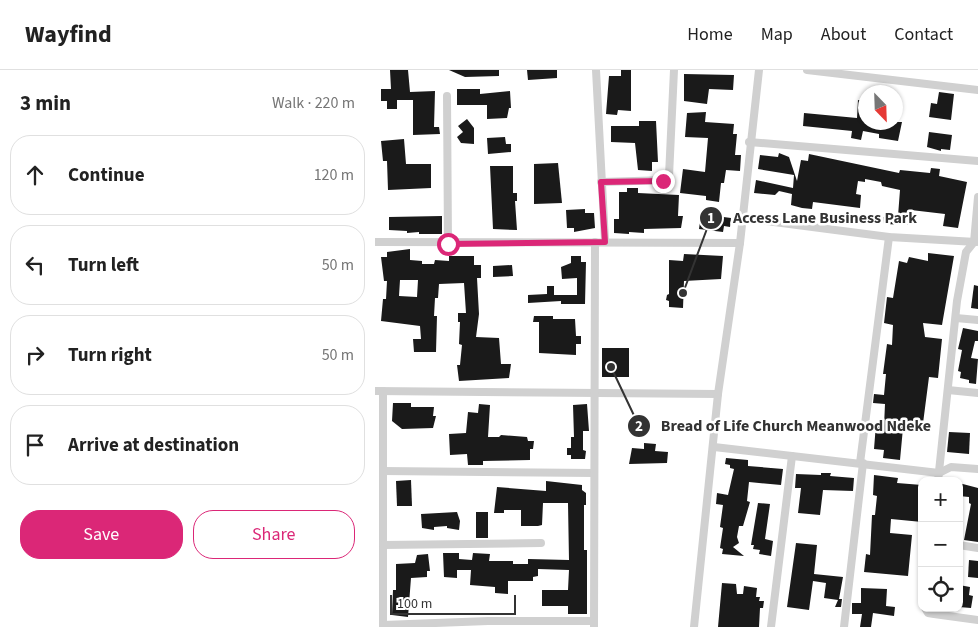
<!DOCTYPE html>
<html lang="en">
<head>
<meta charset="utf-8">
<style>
	body { margin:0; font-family:"Source Sans 3",sans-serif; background:#f6f6f6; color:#222 }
	.controls { position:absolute; right:15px; bottom:15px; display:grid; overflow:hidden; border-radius:10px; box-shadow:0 1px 4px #0004 }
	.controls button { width:45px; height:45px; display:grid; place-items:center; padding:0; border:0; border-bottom:1px solid #e0e0e0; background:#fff; color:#222; font:25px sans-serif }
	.compass { position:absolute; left:483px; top:15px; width:45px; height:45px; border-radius:50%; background:#fff; box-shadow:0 1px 4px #0004; rotate:157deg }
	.scale { position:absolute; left:15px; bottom:12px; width:126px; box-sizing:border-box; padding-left:5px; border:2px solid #333; border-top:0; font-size:14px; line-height:18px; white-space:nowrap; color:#333; -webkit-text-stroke:4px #fff; paint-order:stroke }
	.stop { position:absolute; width:15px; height:15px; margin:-11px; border:4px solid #db2777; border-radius:50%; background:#fff }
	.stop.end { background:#db2777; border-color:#fff; box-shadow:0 1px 5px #0008 }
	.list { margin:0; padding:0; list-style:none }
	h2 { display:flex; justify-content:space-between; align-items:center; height:65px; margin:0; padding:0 20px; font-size:21px }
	h2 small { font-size:16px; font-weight:400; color:#767676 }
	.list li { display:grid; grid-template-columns:32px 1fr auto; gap:15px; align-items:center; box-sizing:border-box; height:80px; margin:0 10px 10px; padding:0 10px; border:1px solid #e0e0e0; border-radius:20px }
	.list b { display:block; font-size:19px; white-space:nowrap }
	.list em { font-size:16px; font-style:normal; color:#767676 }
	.actions { display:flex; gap:10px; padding:15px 20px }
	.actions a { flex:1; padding:11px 0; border:1px solid #db2777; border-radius:20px; text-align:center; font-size:18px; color:#db2777 }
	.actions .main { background:#db2777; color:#fff }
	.icon { flex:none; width:28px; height:28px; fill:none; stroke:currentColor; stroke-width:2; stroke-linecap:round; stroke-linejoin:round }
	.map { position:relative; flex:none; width:603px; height:557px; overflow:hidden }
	header { display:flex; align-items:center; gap:30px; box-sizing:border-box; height:70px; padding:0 25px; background:#fff; border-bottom:1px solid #e0e0e0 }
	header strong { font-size:24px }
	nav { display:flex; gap:28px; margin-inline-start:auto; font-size:18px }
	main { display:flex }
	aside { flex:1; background:#fff }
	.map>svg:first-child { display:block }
	.building { fill:#1a1a1a; fill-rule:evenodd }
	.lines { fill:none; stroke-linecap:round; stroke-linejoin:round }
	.street { stroke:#d0d0d0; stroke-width:8 }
	.route { stroke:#db2777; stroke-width:6 }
	.leader { fill:none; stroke:#333; stroke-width:2 }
	.callout-dot { fill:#333; stroke:#fff; stroke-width:2 }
	.mark-label { font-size:15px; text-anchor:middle; font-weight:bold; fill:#fff }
	.callout-label { font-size:16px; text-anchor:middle; font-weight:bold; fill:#333; stroke:#fff; stroke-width:5; stroke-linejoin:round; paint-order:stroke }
</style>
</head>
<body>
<header>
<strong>Wayfind</strong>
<nav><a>Home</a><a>Map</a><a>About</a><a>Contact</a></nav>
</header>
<main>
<aside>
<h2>3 min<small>Walk · 220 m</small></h2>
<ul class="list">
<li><svg class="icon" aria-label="ahead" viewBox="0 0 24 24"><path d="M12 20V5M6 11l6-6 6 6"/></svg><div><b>Continue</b></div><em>120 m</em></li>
<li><svg class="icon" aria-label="left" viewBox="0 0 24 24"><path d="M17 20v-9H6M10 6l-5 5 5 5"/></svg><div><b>Turn left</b></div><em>50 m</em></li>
<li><svg class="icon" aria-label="right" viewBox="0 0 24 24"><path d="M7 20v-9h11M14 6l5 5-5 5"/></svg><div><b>Turn right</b></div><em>50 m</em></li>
<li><svg class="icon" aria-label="arrive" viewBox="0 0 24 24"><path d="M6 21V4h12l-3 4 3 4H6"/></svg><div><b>Arrive at destination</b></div></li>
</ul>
<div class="actions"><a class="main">Save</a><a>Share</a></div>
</aside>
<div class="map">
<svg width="603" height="557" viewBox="0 0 603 557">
	<rect width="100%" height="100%" fill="#fff"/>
	<g class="building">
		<polygon points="15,0 33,0 35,22 60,21 59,57 64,57 65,64 38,65 38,30 22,30 22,39 12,39 12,31 6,31 6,19 16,19"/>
		<polygon points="74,0 124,0 124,6 90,7"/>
		<polygon points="152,0 182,0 182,8 153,10"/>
		<polygon points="246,0 256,0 256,41 243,40 242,45 231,44 234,6 246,6"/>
		<polygon points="309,4 359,5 358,20 334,19 332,34 309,31"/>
		<polygon points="82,19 105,19 105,24 135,21 136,38 134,38 132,48 112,49 112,35 82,35"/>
		<polygon points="564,22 579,24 576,50 554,47 556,33 562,34"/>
		<polygon points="483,30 490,31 490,52 516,55 516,52 527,52 523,71 504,68 504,64 488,61 486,70 476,68 477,61 428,56 429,43 482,48"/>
		<polygon points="331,42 330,52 359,54 358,64 362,64 360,85 366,85 365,101 351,100 349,113 346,113 344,132 331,130 331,126 305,123 308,99 330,102 333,68 310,67 312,43"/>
		<polygon points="92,49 99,58 99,74 86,73 82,67 88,62 83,56"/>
		<polygon points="264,51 281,51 283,92 277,92 277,101 263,100 260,73 236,72 236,56 264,56"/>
		<polygon points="554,62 577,65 575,80 566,79 566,81 552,77"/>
		<polygon points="130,67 131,74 136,74 136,82 113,84 112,68"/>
		<polygon points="29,69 31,94 56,94 56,118 13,120 12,91 8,91 6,71"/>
		<polygon points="404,83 414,87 422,111 426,90 433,91 434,84 524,103 525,100 555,103 556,98 565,99 564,106 592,112 583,158 568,156 570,144 536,140 534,155 509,154 508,147 523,146 525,120 507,116 506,112 490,109 490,112 483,111 481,124 486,125 485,138 438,132 437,139 427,138 416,135 417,124 404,121 400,125 379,123 381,110 418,118 419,105 383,99 385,85 403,87"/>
		<polygon points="183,93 187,133 159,134 159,94"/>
		<polygon points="115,96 138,96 138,123 142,123 142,131 140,131 142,160 118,159"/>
		<polygon points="252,118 263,118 263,123 304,125 303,146 308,146 306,158 269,159 269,163 254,162 254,164 239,163 239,149 244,149 244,122 252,122"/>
		<polygon points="210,139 210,143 219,143 220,158 199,162 199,158 192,158 191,140"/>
		<polygon points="326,144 356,148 355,157 349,156 348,162 324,159"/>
		<polygon points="67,146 67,164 44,164 44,162 32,163 32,161 14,160 14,147"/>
		<path d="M 35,179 L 35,190 L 47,191 L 47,194 L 59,194 L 60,190 L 74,191 L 74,186 L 99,186 L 99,195 L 106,195 L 106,208 L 102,208 L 104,244 L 101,267 L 124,268 L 126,294 L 136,294 L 134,308 L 84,311 L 82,295 L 85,295 L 87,275 L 84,274 L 85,252 L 83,252 L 83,243 L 91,243 L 89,213 L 64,214 L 63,228 L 60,228 L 59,246 L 62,246 L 61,282 L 39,282 L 38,269 L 46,269 L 45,256 L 6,251 L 8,229 L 11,229 L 12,211 L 9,211 L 6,187 L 12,187 L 12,182 ZM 25,210 L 43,210 L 42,227 L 24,226 Z"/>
		<polygon points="553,183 579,186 567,255 548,253 550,267 567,269 563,308 554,307 547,361 528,358 525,390 508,388 509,380 499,379 501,354 509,356 510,334 498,333 499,324 509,325 511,304 508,304 512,274 517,275 518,255 509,253 512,227 518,228 524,191 532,193 534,187 553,191"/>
		<polygon points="309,184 348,186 346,209 309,211 308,238 294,237 294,231 291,230 292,225 294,224 294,190 308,191"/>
		<polygon points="196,186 206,186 206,192 211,192 210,234 186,234 186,231 153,233 153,225 172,224 172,216 179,216 179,225 202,225 202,208 187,209 186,197 196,193"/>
		<polygon points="137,195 138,206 118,207 118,196"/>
		<polygon points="599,215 603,216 603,239 596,238"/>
		<polygon points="159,246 178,246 178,249 200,249 201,266 206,266 206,274 201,274 201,285 164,283 164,252 158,252"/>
		<polygon points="588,258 603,261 603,271 600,271 596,288 603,289 601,314 594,313 594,310 585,308 586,302 583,301 587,280 583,279"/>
		<rect x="227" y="278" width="27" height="29"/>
		<polygon points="18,333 36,333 36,337 59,337 58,346 61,346 58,358 27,359 17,351"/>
		<polygon points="104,334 115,335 113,367 124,367 126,365 152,367 153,371 159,371 158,379 155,379 155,390 108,391 108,395 93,395 92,384 75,385 74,364 91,363 93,342 103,343"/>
		<polygon points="212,334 214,361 208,361 208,380 211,381 210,389 196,389 196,385 192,385 192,378 196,378 196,367 199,367 198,335"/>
		<polygon points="574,362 595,363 594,384 572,382"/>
		<polygon points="269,373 281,374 280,381 293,382 292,393 254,394 257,378 269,379"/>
		<polygon points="351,388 373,390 373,396 408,399 406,415 374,412 372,431 375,432 368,456 364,456 362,467 364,473 358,477 369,486 347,484 348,479 345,478 348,458 345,457 348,435 341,434 342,423 353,425 359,399 355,398 355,395 350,394"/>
		<polygon points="446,403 456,403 455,406 479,408 478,421 448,420 445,445 423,443 426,418 420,418 421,404 446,405"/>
		<polygon points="499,405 523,408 522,413 547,415 547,452 516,449 515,463 537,465 533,506 489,502 491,484 495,485 497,445 500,445 502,426 498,425"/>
		<polygon points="36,410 37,436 22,436 21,411"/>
		<polygon points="171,411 207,415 207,420 211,423 211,435 209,435 209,480 212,480 212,544 193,544 193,536 167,536 167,520 193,520 194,500 163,499 163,506 158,507 158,511 133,511 133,524 120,523 120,517 95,515 96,500 82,500 82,508 69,507 68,483 84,483 84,489 97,490 98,483 115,484 114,491 138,491 138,494 153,494 153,489 194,490 193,433 168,433 167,455 163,456 146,456 146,440 129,440 129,443 119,443 122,417 171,421"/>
		<polygon points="584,413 603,418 603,472 589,470 596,434 594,433 594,427 584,426"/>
		<polygon points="383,433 395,434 390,469 398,471 396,486 384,484 385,480 378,479 379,475 376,475"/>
		<polygon points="82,442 85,451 84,460 72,458 72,456 59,457 59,460 47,458 46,444"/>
		<rect x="101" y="442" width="12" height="26"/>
		<polygon points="421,473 442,475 439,504 468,507 464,529 467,529 466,537 460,537 463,530 449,528 451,513 438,511 434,540 412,537"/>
		<polygon points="53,484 55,501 52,501 52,507 36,508 33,547 17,545 18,520 21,520 21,494 40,493 42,485"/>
		<polygon points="594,490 603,491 603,508 593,507"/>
		<polygon points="347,513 361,514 362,524 368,524 369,516 382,518 381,527 385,527 384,531 389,531 388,538 385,538 384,557 343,557"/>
		<polygon points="584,515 595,517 594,525 598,526 596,538 584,537"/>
		<polygon points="486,518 512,519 511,536 520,537 519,546 498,543 496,557 485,557 487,544 477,544 477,533 486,533"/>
	</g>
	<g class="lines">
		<g class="street">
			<polyline points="221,0 230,171"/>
			<polyline points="432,0 603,20"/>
			<polyline points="72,26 73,174"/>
			<polyline points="374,72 603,91"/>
			<polyline points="226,112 292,110 294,106 299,0"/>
			<polyline points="367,148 514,167 601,172"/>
			<polyline points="0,172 365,173"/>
			<polyline points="581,248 603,250"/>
			<polyline points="573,320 603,323"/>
			<polyline points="0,321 343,324"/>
			<polyline points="8,321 8,557"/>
			<polyline points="339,377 564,403 576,397 603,399"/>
			<polyline points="485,393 514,167"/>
			<polyline points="8,401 219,403"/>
			<polyline points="563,411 582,231 591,182 599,172 603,127"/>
			<polyline points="8,475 166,473"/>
			<polyline points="584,475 603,478"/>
			<polyline points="550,538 553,543 559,544 603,550"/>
			<polyline points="8,555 113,551 219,551"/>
			<polyline points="219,557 220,172"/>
			<polyline points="319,557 343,324 365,173 384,0"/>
			<polyline points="396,557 417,386"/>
			<polyline points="469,557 488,393"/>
		</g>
	</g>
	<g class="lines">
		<polyline class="route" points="73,174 230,172 226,112 288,111"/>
	</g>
	<path class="leader" d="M308 223L336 148M236 297L264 356"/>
	<g class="callout-dot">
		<circle cx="308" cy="223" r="5"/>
		<circle cx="236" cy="297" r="5"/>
		<circle cx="336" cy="148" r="12"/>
		<circle cx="264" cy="356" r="12"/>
	</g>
	<g class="mark-label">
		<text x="336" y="153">1</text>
		<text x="264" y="361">2</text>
	</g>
	<g class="callout-label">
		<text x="450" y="153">Access Lane Business Park</text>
		<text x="421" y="361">Bread of Life Church Meanwood Ndeke</text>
	</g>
</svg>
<div class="controls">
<button>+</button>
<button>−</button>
<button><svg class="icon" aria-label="locate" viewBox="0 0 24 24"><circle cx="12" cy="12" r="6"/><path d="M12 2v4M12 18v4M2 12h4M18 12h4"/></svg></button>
</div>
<svg class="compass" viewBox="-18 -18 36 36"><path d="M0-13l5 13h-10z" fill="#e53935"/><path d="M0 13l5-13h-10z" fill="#767676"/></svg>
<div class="scale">100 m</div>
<div class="stop" style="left:73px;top:174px"></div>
<div class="stop end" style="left:288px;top:111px"></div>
</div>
</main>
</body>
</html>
